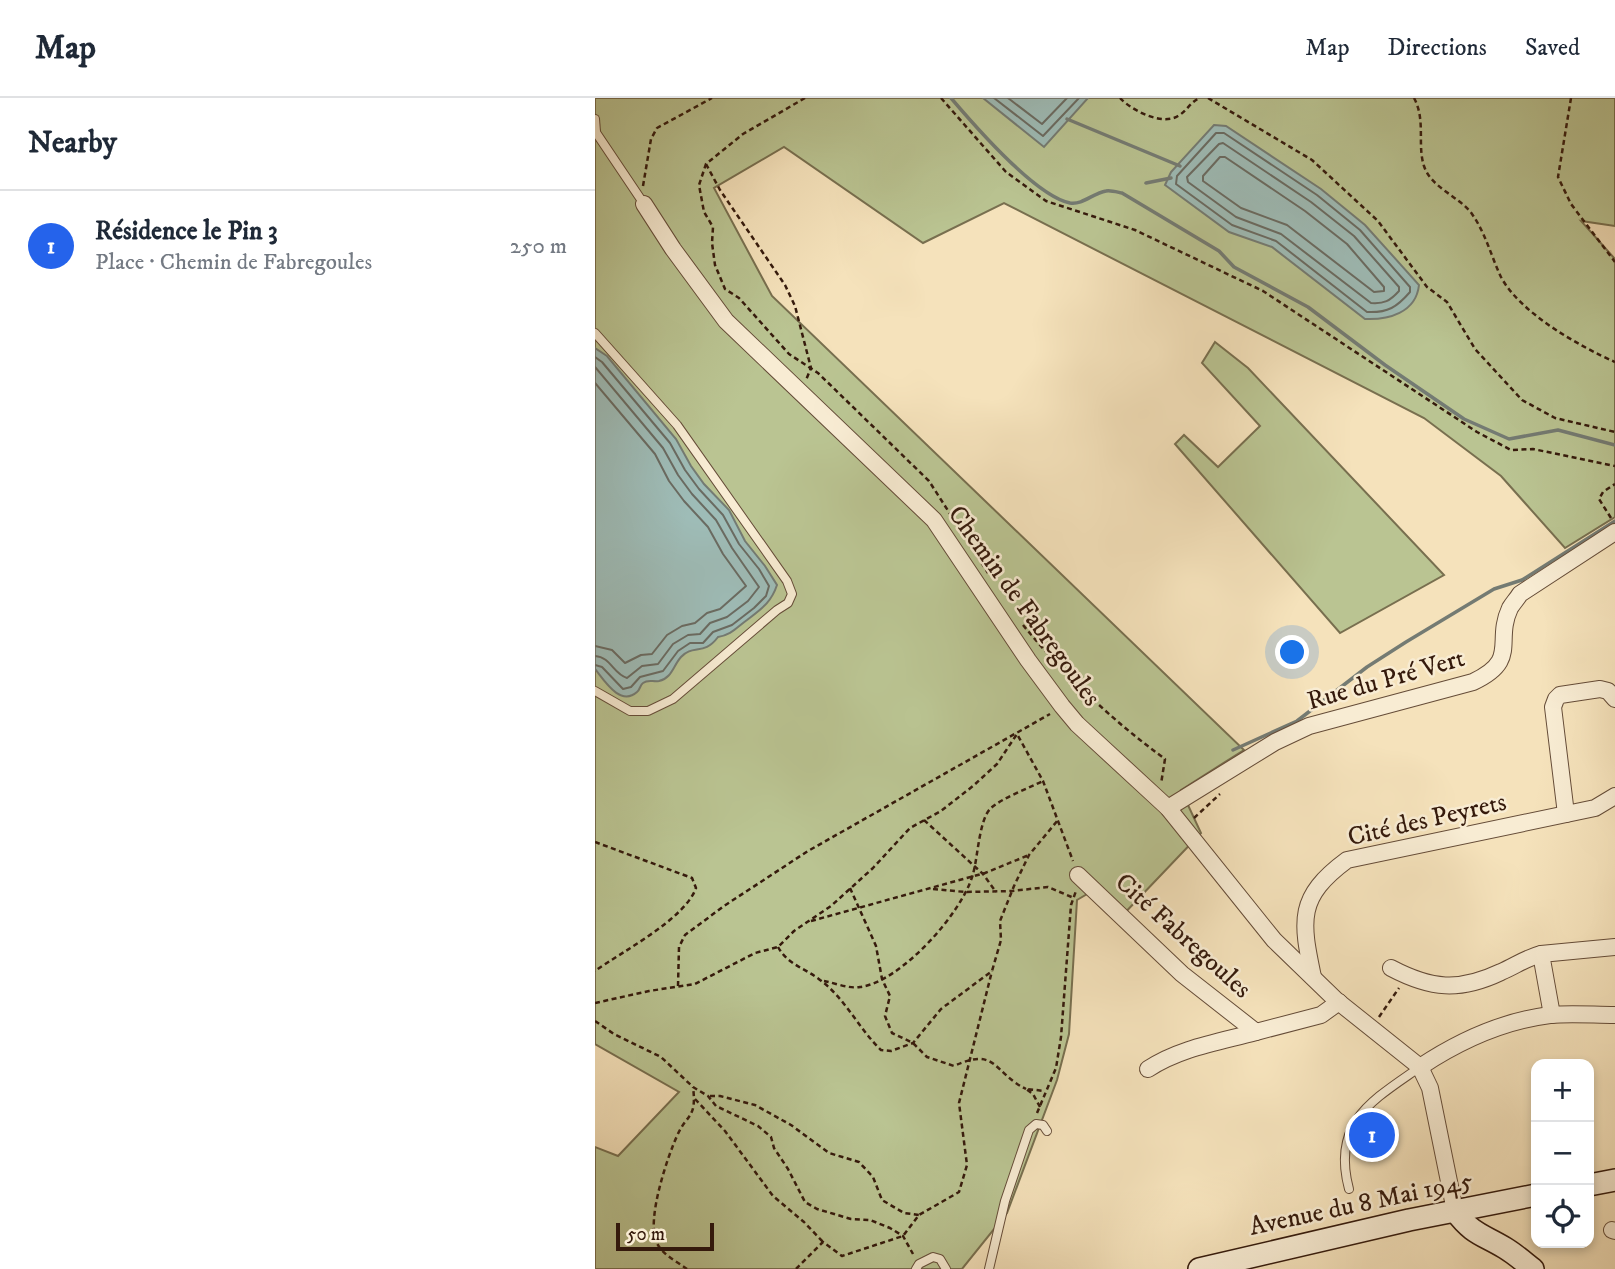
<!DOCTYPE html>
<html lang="en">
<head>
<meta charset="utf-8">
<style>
	body { margin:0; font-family:"IM FELL DW Pica",serif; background:#f2f2f3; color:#1f2937 }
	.controls { position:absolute; right:21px; bottom:21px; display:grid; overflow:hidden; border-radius:14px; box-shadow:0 4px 10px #0003 }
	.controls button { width:63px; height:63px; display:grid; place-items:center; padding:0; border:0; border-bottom:2px solid #e0e1e3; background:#fff; color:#1f2937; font:35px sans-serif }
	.scale { position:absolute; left:21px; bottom:18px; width:98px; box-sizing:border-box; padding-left:7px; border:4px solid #351a0c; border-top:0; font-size:19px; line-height:24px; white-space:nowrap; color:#351a0c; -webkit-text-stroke:5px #f8ecd3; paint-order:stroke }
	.you { position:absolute; left:698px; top:555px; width:24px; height:24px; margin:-18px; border:5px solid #fff; border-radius:50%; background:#1a73e8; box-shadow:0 0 0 10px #1a73e833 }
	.badge { display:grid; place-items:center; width:46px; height:46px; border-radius:50%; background:#2563eb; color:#fff; font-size:23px; font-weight:700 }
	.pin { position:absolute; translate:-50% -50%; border:4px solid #fff; box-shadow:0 2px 7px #0006 }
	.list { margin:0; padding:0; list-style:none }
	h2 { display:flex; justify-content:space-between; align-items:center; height:91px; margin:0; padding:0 28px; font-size:30px }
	h2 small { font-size:23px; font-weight:400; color:#747a83 }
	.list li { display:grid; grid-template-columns:46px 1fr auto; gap:21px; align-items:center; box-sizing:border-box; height:112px; padding:0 28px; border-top:2px solid #e0e1e3 }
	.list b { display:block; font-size:26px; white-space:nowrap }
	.list p { margin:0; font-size:23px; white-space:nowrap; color:#747a83 }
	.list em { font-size:23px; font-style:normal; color:#747a83 }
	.icon { flex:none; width:38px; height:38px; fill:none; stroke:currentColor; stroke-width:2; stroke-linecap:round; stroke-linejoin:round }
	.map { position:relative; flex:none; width:1020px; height:1171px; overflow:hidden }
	header { display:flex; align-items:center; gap:42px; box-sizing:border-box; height:98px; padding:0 35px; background:#fff; border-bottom:2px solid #e0e1e3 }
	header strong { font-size:33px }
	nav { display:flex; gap:38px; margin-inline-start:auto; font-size:24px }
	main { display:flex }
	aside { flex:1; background:#fff }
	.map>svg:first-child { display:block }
	.green { fill:#bac492; stroke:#786f4f; stroke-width:2 }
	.water { fill:#9ebcb7; stroke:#747b73; stroke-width:2 }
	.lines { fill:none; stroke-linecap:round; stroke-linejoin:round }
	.shore { stroke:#6a6b62; stroke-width:2 }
	.stream { stroke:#747b73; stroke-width:3.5 }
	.lane-casing { stroke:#654c38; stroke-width:10 }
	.street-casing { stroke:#654c38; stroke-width:18 }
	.secondary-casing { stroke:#351a0c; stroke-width:24 }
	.path { stroke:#351a0c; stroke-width:2.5; stroke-dasharray:5 3.5; stroke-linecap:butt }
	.lane { stroke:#f8ecd3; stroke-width:8 }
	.street { stroke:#f8ecd3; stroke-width:16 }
	.secondary { stroke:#f8ecd3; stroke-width:21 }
	.labels { text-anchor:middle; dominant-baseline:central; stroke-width:5; stroke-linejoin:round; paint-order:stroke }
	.street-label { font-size:26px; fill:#351a0c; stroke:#f8ecd3 }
</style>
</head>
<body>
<header>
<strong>Map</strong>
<nav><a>Map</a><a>Directions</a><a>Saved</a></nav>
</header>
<main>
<aside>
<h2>Nearby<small></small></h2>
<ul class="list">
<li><span class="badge">1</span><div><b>Résidence le Pin 3</b><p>Place · Chemin de Fabregoules</p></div><em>250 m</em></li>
</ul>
</aside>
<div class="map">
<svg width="1020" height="1171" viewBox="0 0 1020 1171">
	<rect width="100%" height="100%" fill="#f5e2bb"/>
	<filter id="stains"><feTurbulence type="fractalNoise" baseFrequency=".00286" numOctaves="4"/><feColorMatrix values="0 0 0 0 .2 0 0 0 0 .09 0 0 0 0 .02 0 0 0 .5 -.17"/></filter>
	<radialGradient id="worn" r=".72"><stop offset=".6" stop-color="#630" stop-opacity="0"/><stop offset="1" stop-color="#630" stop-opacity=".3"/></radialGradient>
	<g class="green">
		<polygon points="0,0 1020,0 1020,128 986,123 1020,161 1020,419 970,450 906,378 829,320 409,105 328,145 189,49 119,90 177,198 649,652 586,692 606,735 523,822 494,795 482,802 474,936 462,982 412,1115 367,1171 0,1171 0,1049 23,1058 84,994 0,946"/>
		<polygon points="620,244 653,270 849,477 745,535 580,346 589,337 623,369 665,328 607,265"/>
	</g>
	<g class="water">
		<polygon points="388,0 493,0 449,49"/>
		<path d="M 619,27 L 631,28 L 726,91 L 770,127 L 824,187 C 821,215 793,222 770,221 L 677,149 L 634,134 L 570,87 L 576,74 Z"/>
		<path d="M 0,250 L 12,258 L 81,341 L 96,368 L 109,386 L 134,412 L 150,443 L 170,468 L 182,487 C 176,505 166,511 152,522 C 141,530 136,537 123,539 C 109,558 98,546 86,559 C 78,568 77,580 64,583 C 58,584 53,581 48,585 C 45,587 45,592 42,594 C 25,609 9,582 0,571 Z"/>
	</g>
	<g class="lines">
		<g class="shore">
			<polyline points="399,0 448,38 484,0"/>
			<polyline points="413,0 447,26 472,0"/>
			<path d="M 621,35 L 629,35 L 722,97 L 765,132 L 815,189 L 815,194 C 802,209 793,215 772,214 L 681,143 L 637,127 L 581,86 L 582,78 Z"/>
			<path d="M 628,45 L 716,104 L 759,138 L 804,189 L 804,193 C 795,203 789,206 776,205 L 686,136 L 641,119 L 593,84 L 592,79 L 624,46 Z"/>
			<polygon points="625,59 630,59 710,113 752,146 789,189 789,193 779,194 692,127 646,110 608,83 608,78"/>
			<polyline points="0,259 7,264 75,345 90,372 104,391 128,417 144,446 164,471 174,488 171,498 159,510 137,527 118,534 108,545 95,545 83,553 68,573 45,579 36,589 28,591 7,569 0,567"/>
			<path d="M 0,269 L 68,350 L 83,377 L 97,396 L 121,422 L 137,450 L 164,489 L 153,503 L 132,519 L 115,525 L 105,536 L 93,537 L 78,546 L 63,566 L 47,568 L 32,580 C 18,576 16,559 0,558"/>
			<polyline points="0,285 60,356 74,383 89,403 113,429 128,456 151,488 125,511 112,515 100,525 87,528 72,537 57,556 46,557 30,565 17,552 0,548"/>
		</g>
		<g class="stream">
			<path d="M 356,0 C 379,27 441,98 475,105 C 488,107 498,95 511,93 C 515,92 522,94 527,95 L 624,153 L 639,169 L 713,209 L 790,267 L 869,321 L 914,341 L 963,332 L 1020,347"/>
			<polyline points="472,21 585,68"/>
			<polyline points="551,85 576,80"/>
			<polyline points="638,652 702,623 772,569 811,544 899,491 927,482 1020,423"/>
		</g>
		<g class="lane-casing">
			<g id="lane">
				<polyline points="0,21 1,34"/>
				<polyline points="0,33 49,106"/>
				<polyline points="0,235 82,327 192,483 197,496 193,505 182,512 78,601 53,613 35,613 0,593"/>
				<path d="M 754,1091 C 736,1024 778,1002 825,969"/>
				<polyline points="321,1171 324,1166 338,1159 345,1161 351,1171"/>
				<polyline points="394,1171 410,1103 434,1032 441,1026 448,1027 452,1033"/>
			</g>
		</g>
		<g class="street-casing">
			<g id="street">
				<polyline points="49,106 78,151 131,223 339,422 433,562 467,608 482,626 573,710 679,842 741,902 825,969 835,990 860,1113"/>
				<path d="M 573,710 L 680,644 L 714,628 L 878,584 C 925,562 899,544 915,510 C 918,505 922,501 925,496 L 1020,434"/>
				<polyline points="971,716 958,609 961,601 965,597 1005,591 1013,593 1020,601"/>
				<polyline points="483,777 587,876 661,934 726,917 744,904"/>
				<path d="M 796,870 C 836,891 864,894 906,874 C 920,868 931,860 946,856"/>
				<path d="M 718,879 C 706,822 702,799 752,762 L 1000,710 L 1020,698"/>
				<polyline points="957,917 946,856 1020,849"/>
				<path d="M 825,969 C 864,943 908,923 955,917 C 976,915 999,917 1020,917"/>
				<path d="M 553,971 C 585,950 624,944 661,934"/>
				<polyline points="1017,1132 1020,1133"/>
			</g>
		</g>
		<g class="secondary-casing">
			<g id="secondary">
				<polyline points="994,1087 1020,1082"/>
				<path d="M 860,1113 C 878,1137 887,1136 910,1150 C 920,1156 929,1164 938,1171"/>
				<polyline points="604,1171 814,1122 941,1097"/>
			</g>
		</g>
		<g class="path">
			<polyline points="210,0 148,36 111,66 104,87 109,114 118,129 117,145 120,167 130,191 144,200 194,256 223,275 334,383 393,475"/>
			<polyline points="346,0 411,74 451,103 540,132 668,193 882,334 916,352 938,351 1020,368"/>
			<path d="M 525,0 C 536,12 567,28 583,18 C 592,13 595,4 605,0"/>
			<polyline points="613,0 717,62 783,123 832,189 852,204 880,251 927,302 960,320 1020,334"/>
			<path d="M 819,0 C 831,22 822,47 829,68 C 836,90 864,98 877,116 C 891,136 896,158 906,179 C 925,215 984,248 1020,264"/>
			<polyline points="976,0 963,79 976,106 1020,164"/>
			<polyline points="111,66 125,92 190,187 200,208 216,270 211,282"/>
			<polyline points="48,88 56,41 62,30 117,0"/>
			<polyline points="1016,420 1004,401 1008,394 1020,386"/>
			<path d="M 428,527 C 469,577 518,623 570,661 L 566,686"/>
			<polyline points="599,720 625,696"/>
			<polyline points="329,722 388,776 401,794"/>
			<path d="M 0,744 L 97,780 L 101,790 C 90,821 28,853 0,873"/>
			<path d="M 255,790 L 281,848 L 287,881 L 295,898 L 290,918 L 297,935 L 318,945 L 332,959 L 359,968 C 402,948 398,975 431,991"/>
			<polyline points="338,791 370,794 417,793 453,789 479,800"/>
			<polyline points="216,823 390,775 434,757"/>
			<path d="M 183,849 C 193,867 210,870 225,882 C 250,900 264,931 286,952 L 296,953 L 318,945 L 346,911 L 397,873 L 406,842 L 405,823 L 419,788 L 434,757 L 463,722"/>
			<path d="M 229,883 C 240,885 254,891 265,889 C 306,884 368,814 378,776 C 383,759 384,721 396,710 C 407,700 434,690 448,683"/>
			<polyline points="83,888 84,849 90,837 129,808 213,753 455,616"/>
			<polyline points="0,905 54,893 100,886 160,855 183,849 199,833 236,808 278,770 315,730 346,713 378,688 402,666 422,636 448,683 478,763"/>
			<polyline points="784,919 804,890"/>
			<polyline points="0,923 19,936 66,959 98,989 113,998 121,1008 163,1028 176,1039 179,1050 193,1071 210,1104 222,1111 256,1121 275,1122 295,1130 308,1138 318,1156"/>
			<polyline points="115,998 125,998 160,1007 196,1027 234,1055 264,1064 278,1079 287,1102 309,1115 324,1117"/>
			<polyline points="100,1001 130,1033 178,1098 209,1124 228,1144"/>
			<polyline points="445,1009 438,996 431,991 450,993"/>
			<polyline points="442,1015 461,970 466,939 476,807 481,793"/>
			<path d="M 92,1171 C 81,1163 66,1156 61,1143 C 52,1120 72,1060 82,1038 C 92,1015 102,1021 98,989"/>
			<polyline points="201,1171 228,1144 247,1158 308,1138 324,1117 364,1094 372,1067 364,1005 397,873"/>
		</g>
		<use href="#lane" class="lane"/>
		<use href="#street" class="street"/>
		<use href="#secondary" class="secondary"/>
	</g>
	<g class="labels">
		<g class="street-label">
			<text transform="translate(429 508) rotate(54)">Chemin de Fabregoules</text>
			<text transform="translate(791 582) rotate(-16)">Rue du Pré Vert</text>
			<text transform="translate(832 722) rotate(-13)">Cité des Peyrets</text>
			<text transform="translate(588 838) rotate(42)">Cité Fabregoules</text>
			<text transform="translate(766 1106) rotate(-12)">Avenue du 8 Mai 1945</text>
		</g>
	</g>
	<rect width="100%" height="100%" filter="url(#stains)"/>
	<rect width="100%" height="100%" fill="url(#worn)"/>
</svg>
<div class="controls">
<button>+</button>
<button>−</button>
<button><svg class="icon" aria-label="locate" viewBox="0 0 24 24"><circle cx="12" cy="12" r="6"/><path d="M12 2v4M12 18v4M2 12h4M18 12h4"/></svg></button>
</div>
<div class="scale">50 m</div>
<div class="you"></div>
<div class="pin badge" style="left:777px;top:1037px">1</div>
</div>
</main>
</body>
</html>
